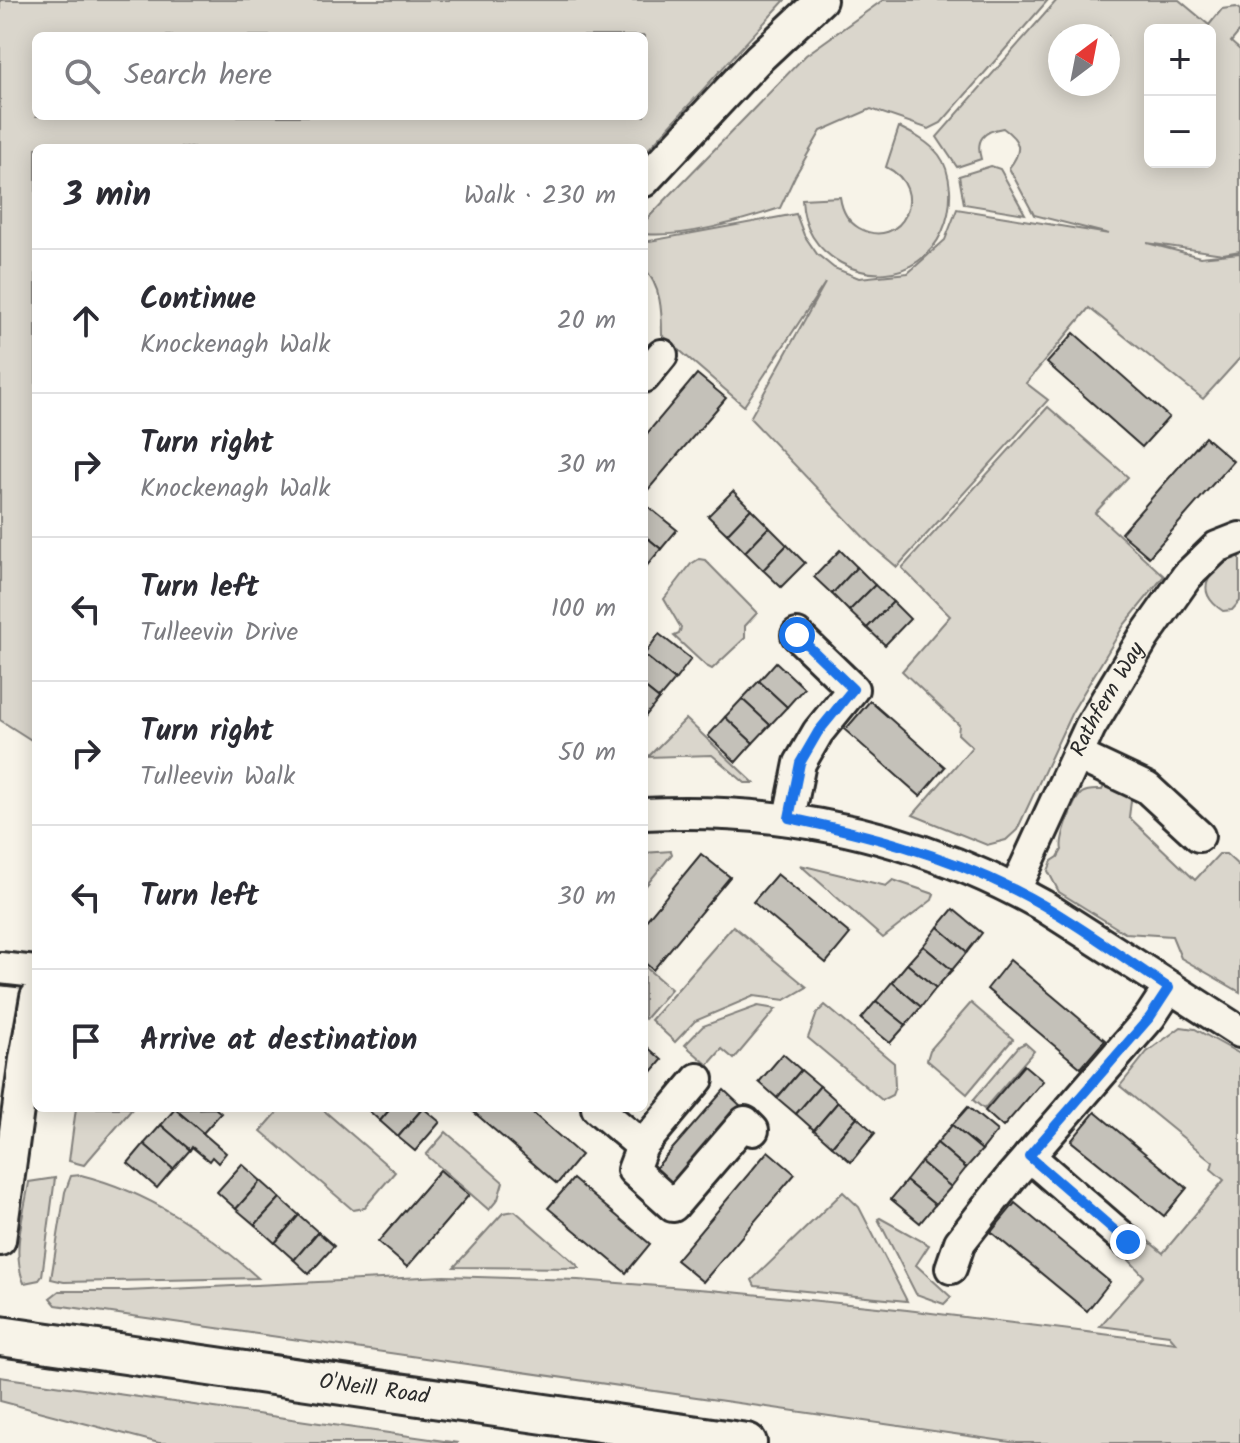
<!DOCTYPE html>
<html lang="en">
<head>
<meta charset="utf-8">
<style>
	body { margin:0; font-family:Kalam,sans-serif; background:#f7f7f7; color:#2b2b33 }
	.controls { position:absolute; right:24px; top:24px; display:grid; overflow:hidden; border-radius:12px; box-shadow:0 4px 20px #0003 }
	.controls button { width:72px; height:72px; display:grid; place-items:center; padding:0; border:0; border-bottom:2px solid #e1e1e2; background:#fff; color:#2b2b33; font:40px sans-serif }
	.compass { position:absolute; left:1048px; top:24px; width:72px; height:72px; border-radius:50%; background:#fff; box-shadow:0 4px 20px #0003; rotate:32deg }
	.stop { position:absolute; width:24px; height:24px; margin:-18px; border:6px solid #1a73e8; border-radius:50%; background:#fff }
	.stop.end { background:#1a73e8; border-color:#fff; box-shadow:0 2px 8px #0008 }
	.list { margin:0; padding:0; list-style:none }
	h2 { display:flex; justify-content:space-between; align-items:center; height:104px; margin:0; padding:0 32px; font-size:34px }
	h2 small { font-size:26px; font-weight:400; color:#7c7c81 }
	.list li { display:grid; grid-template-columns:52px 1fr auto; gap:24px; align-items:center; box-sizing:border-box; height:144px; padding:0 32px; border-top:2px solid #e1e1e2 }
	.list b { display:block; font-size:30px; white-space:nowrap }
	.list p { margin:0; font-size:26px; white-space:nowrap; color:#7c7c81 }
	.list em { font-size:26px; font-style:normal; color:#7c7c81 }
	.icon { flex:none; width:44px; height:44px; fill:none; stroke:currentColor; stroke-width:2; stroke-linecap:round; stroke-linejoin:round }
	.map { position:relative; flex:none; width:1240px; height:1443px; overflow:hidden }
	.search { position:absolute; background:#fff; box-shadow:0 4px 20px #0003; left:32px; top:32px; width:616px; height:88px; display:flex; align-items:center; gap:20px; box-sizing:border-box; padding:0 28px; border-radius:12px; color:#7c7c81; font-size:30px }
	.panel { position:absolute; background:#fff; box-shadow:0 4px 20px #0003; left:32px; top:144px; width:616px; height:968px; border-radius:12px }
	.map>svg:first-child { display:block }
	.green { fill:#dad6cc; stroke:#82807c; stroke-width:2; fill-rule:evenodd }
	.building { fill:#c4c1b9; stroke:#2b2b2b; stroke-width:2 }
	.lines { fill:none; stroke-linecap:round; stroke-linejoin:round }
	.minor-casing { stroke:#2b2b2b; stroke-width:36 }
	.major-casing { stroke:#2b2b2b; stroke-width:44 }
	.minor { stroke:#f7f3e8; stroke-width:30 }
	.major { stroke:#f7f3e8; stroke-width:38 }
	.route { stroke:#1a73e8; stroke-width:10 }
	.labels { text-anchor:middle; dominant-baseline:central; stroke-width:8; stroke-linejoin:round; paint-order:stroke }
	.street-label { font-size:22px; fill:#2b2b2b; stroke:#f7f3e8 }
</style>
</head>
<body>
<div class="map">
<svg width="1240" height="1443" viewBox="0 0 1240 1443">
	<rect width="100%" height="100%" fill="#f7f3e8"/>
	<filter id="ink" filterUnits="userSpaceOnUse"><feTurbulence type="fractalNoise" baseFrequency=".0125" numOctaves="2"/><feDisplacementMap in="SourceGraphic" scale="16" xChannelSelector="R" yChannelSelector="G"/><feConvolveMatrix kernelMatrix="1 2 1 2 8 2 1 2 1" color-interpolation-filters="sRGB"/></filter>
	<g filter="url(#ink)">
		<g class="green">
			<path d="M 0,0 L 785,0 L 644,154 L 644,148 L 36,148 L 36,743 L 0,720 ZM 36,36 L 644,36 L 644,116 L 36,116 Z"/>
			<path d="M 883,0 L 1048,0 L 941,123 L 929,129 L 871,109 L 821,131 L 795,176 L 780,208 C 740,221 685,238 644,234 L 644,222 L 806,55 Z"/>
			<path d="M 1057,0 L 1179,0 L 1209,25 L 1222,9 L 1236,7 L 1240,10 L 1240,31 L 1231,42 L 1240,50 L 1240,251 L 1223,254 L 1147,243 L 1200,257 L 1240,253 L 1240,358 L 1203,399 L 1089,308 L 1026,383 L 1048,400 L 897,567 L 871,545 L 750,418 L 825,283 L 744,406 L 662,335 C 662,311 661,286 644,268 L 644,242 L 796,214 L 804,235 L 817,254 L 834,268 L 859,278 L 908,273 L 945,240 L 957,209 L 1109,234 L 1034,215 L 1009,168 C 1023,150 1021,141 1003,128 C 984,131 975,139 981,159 L 957,167 L 937,137 ZM 1150,30 L 1210,30 L 1210,162 L 1150,162 ZM 1060,36 L 1108,36 L 1108,84 L 1060,84 Z"/>
			<path d="M 899,127 C 913,134 929,142 939,155 C 946,164 949,178 950,189 C 953,252 898,294 841,263 C 816,249 803,227 802,199 L 840,197 C 842,211 847,221 859,228 C 902,252 932,189 886,167 Z"/>
			<polygon points="991,166 1000,169 1025,214 964,204 959,176"/>
			<polygon points="1048,407 1128,477 1095,513 1164,576 1124,625 1072,712 1017,830 1006,840 987,845 913,815 972,747 958,734 959,725 902,671 950,616 902,568"/>
			<path d="M 1240,555 L 1240,601 L 1232,610 L 1223,611 C 1190,589 1212,567 1240,555 Z"/>
			<polygon points="699,559 705,560 757,613 745,626 745,638 712,669 706,666 674,636 679,634 681,628 664,599 691,564"/>
			<polygon points="686,719 754,783 745,783 712,755 648,757"/>
			<path d="M 1105,784 L 1129,795 L 1131,801 L 1129,817 L 1195,880 L 1219,854 L 1226,854 L 1240,867 L 1240,992 L 1181,958 L 1172,936 L 1125,933 L 1059,892 L 1048,871 L 1052,861 L 1058,857 L 1062,850 C 1059,840 1073,800 1082,793 C 1088,789 1095,790 1102,790 Z"/>
			<polygon points="671,851 672,854 644,888 644,853"/>
			<polygon points="800,865 886,886 893,880 934,894 932,900 883,938"/>
			<polygon points="733,926 807,987 785,1000 754,996 695,1021 675,1042 651,1020"/>
			<polygon points="644,966 671,989 645,1019 644,1018"/>
			<polygon points="971,1003 1013,1039 967,1094 927,1060 930,1050"/>
			<polygon points="825,1005 894,1063 895,1087 892,1095 882,1100 808,1038 817,1013"/>
			<polygon points="758,1006 776,1009 734,1059 722,1049 708,1065 685,1045 703,1026"/>
			<polygon points="1181,1027 1195,1029 1240,1054 1240,1443 1017,1443 56,1305 50,1298 59,1291 127,1291 444,1276 578,1280 711,1290 907,1310 1176,1343 1169,1335 1100,1326 1144,1276 1129,1260 1147,1240 1163,1253 1224,1180 1211,1169 1213,1162 1120,1086 1147,1052"/>
			<polygon points="1025,1043 1034,1051 984,1109 973,1100 1019,1046"/>
			<polygon points="76,1108 133,1108 84,1165 69,1161"/>
			<polygon points="281,1108 321,1108 395,1172 364,1208 353,1210 261,1131"/>
			<polygon points="446,1132 503,1182 498,1199 489,1210 426,1155"/>
			<path d="M 81,1175 C 149,1192 206,1231 258,1278 L 64,1282 L 51,1279 L 65,1192 L 71,1176 Z"/>
			<path d="M 55,1178 L 42,1276 L 39,1280 L 24,1283 C 11,1252 24,1215 29,1182 Z"/>
			<polygon points="843,1192 859,1207 907,1301 755,1286 752,1280"/>
			<polygon points="515,1211 576,1264 579,1268 454,1267 503,1213"/>
			<polygon points="880,1218 929,1245 916,1265 951,1297 944,1304 916,1294 878,1219"/>
			<polygon points="0,1377 458,1443 159,1443 0,1401"/>
		</g>
		<g class="building">
			<polygon points="1074,333 1169,417 1142,447 1047,363"/>
			<polygon points="697,374 726,398 647,491 644,489 644,437"/>
			<polygon points="1205,437 1233,461 1149,557 1121,533"/>
			<polygon points="733,491 751,509 727,534 708,516"/>
			<polygon points="646,505 677,530 661,549 644,535"/>
			<polygon points="751,509 769,527 745,552 727,534"/>
			<polygon points="769,527 787,545 763,570 745,552"/>
			<polygon points="644,535 661,549 645,568 644,566"/>
			<polygon points="787,545 805,563 781,587 763,570"/>
			<polygon points="840,550 857,567 832,594 814,577"/>
			<polygon points="857,567 875,585 849,611 832,594"/>
			<polygon points="875,585 893,602 867,628 849,611"/>
			<polygon points="893,602 910,619 885,645 867,628"/>
			<polygon points="659,634 691,659 675,680 644,655"/>
			<polygon points="644,655 675,680 659,699 644,687"/>
			<polygon points="776,662 804,688 787,707 759,681"/>
			<polygon points="759,681 787,707 770,725 742,699"/>
			<polygon points="644,687 659,699 644,718"/>
			<polygon points="742,699 770,725 753,743 725,717"/>
			<polygon points="870,701 945,767 920,796 845,730"/>
			<polygon points="725,717 753,743 736,762 708,736"/>
			<polygon points="701,854 730,877 653,970 644,962 644,923"/>
			<polygon points="777,874 850,934 826,963 753,902"/>
			<polygon points="953,909 982,933 967,952 938,927"/>
			<polygon points="938,927 967,952 952,970 923,946"/>
			<polygon points="923,946 952,970 936,988 907,964"/>
			<polygon points="1010,960 1105,1040 1081,1068 987,989"/>
			<polygon points="907,964 936,988 921,1007 892,982"/>
			<polygon points="892,982 921,1007 906,1025 876,1001"/>
			<polygon points="876,1001 906,1025 890,1043 861,1019"/>
			<polygon points="644,1044 662,1060 644,1081"/>
			<polygon points="783,1054 801,1070 777,1098 759,1082"/>
			<polygon points="1024,1065 1043,1081 1003,1127 985,1111"/>
			<polygon points="801,1070 820,1086 796,1114 777,1098"/>
			<polygon points="820,1086 838,1102 814,1130 796,1114"/>
			<polygon points="724,1090 741,1106 671,1186 653,1171"/>
			<polygon points="838,1102 857,1117 832,1146 814,1130"/>
			<polygon points="968,1107 997,1131 982,1150 952,1125"/>
			<polygon points="215,1108 221,1113 203,1133 175,1109"/>
			<polygon points="366,1108 391,1108 380,1121"/>
			<polygon points="391,1108 423,1108 398,1137 380,1121"/>
			<polygon points="423,1108 440,1122 415,1151 398,1137"/>
			<polygon points="469,1108 527,1108 581,1155 557,1184"/>
			<polygon points="175,1109 226,1153 218,1163 212,1157 209,1161 192,1147 190,1150 161,1125"/>
			<polygon points="1095,1112 1187,1188 1164,1216 1071,1141"/>
			<polygon points="857,1117 875,1133 851,1162 832,1146"/>
			<polygon points="161,1125 190,1150 173,1169 144,1144"/>
			<polygon points="952,1125 982,1150 966,1168 937,1143"/>
			<polygon points="937,1143 966,1168 951,1187 921,1162"/>
			<polygon points="144,1144 173,1169 157,1188 128,1163"/>
			<polygon points="768,1151 795,1174 703,1282 676,1260"/>
			<polygon points="921,1162 951,1187 935,1205 906,1181"/>
			<polygon points="242,1164 261,1181 236,1209 217,1192"/>
			<polygon points="440,1170 469,1195 407,1267 378,1242"/>
			<polygon points="573,1179 650,1244 626,1273 548,1208"/>
			<polygon points="261,1181 280,1198 255,1225 236,1209"/>
			<polygon points="906,1181 935,1205 920,1223 891,1199"/>
			<polygon points="280,1198 299,1215 275,1243 255,1225"/>
			<polygon points="1015,1203 1110,1282 1087,1311 991,1232"/>
			<polygon points="299,1215 318,1232 294,1260 275,1243"/>
			<polygon points="318,1232 334,1246 309,1274 294,1260"/>
		</g>
		<g class="lines">
			<g class="minor-casing">
				<g id="minor">
					<polyline points="644,181 758,59 821,0"/>
					<polyline points="644,377 662,355"/>
					<polyline points="1077,755 1147,788 1199,836"/>
					<path d="M 644,814 C 784,807 919,836 1042,905 L 1240,1032"/>
					<polyline points="789,818 800,763 818,732 853,689 797,635"/>
					<path id="s1" d="M 1015,890 L 1090,727 L 1144,637 L 1187,576 L 1217,547 L 1240,538"/>
					<polyline points="0,968 36,972"/>
					<polyline points="597,1108 642,1146 698,1079"/>
					<polyline points="642,1146 633,1170 673,1206 745,1122 753,1130"/>
					<polyline points="1029,1156 1128,1242"/>
					<polyline points="0,1240 25,1059 36,997"/>
					<polyline points="951,1268 960,1242 1011,1177 1150,1017 1169,988"/>
				</g>
			</g>
			<g class="major-casing">
				<g id="major">
					<path id="s2" d="M 0,1336 L 747,1443"/>
				</g>
			</g>
			<use href="#minor" class="minor"/>
			<use href="#major" class="major"/>
		</g>
	</g>
	<g class="lines" filter="url(#ink)">
		<path class="route" d="M 797,635 L 853,689 L 818,732 L 800,763 L 789,818 C 867,834 943,854 1015,890 C 1069,917 1119,955 1169,988 L 1150,1017 L 1029,1156 L 1128,1242"/>
	</g>
	<g class="labels">
		<g class="street-label">
			<text stroke="none"><textPath href="#s1" startOffset="212">Rathfern Way</textPath></text>
			<text stroke="none"><textPath href="#s2" startOffset="378">O'Neill Road</textPath></text>
		</g>
	</g>
</svg>
<div class="controls">
<button>+</button>
<button>−</button>
</div>
<svg class="compass" viewBox="-18 -18 36 36"><path d="M0-13l5 13h-10z" fill="#e53935"/><path d="M0 13l5-13h-10z" fill="#7c7c81"/></svg>
<div class="stop" style="left:797px;top:635px"></div>
<div class="stop end" style="left:1128px;top:1242px"></div>
<div class="search"><svg class="icon" aria-label="search" viewBox="0 0 24 24"><circle cx="10" cy="10" r="6"/><path d="M15 15l6 6"/></svg>Search here</div>
<section class="panel">
<h2>3 min<small>Walk · 230 m</small></h2>
<ul class="list">
<li><svg class="icon" aria-label="ahead" viewBox="0 0 24 24"><path d="M12 20V5M6 11l6-6 6 6"/></svg><div><b>Continue</b><p>Knockenagh Walk</p></div><em>20 m</em></li>
<li><svg class="icon" aria-label="right" viewBox="0 0 24 24"><path d="M7 20v-9h11M14 6l5 5-5 5"/></svg><div><b>Turn right</b><p>Knockenagh Walk</p></div><em>30 m</em></li>
<li><svg class="icon" aria-label="left" viewBox="0 0 24 24"><path d="M17 20v-9H6M10 6l-5 5 5 5"/></svg><div><b>Turn left</b><p>Tulleevin Drive</p></div><em>100 m</em></li>
<li><svg class="icon" aria-label="right" viewBox="0 0 24 24"><path d="M7 20v-9h11M14 6l5 5-5 5"/></svg><div><b>Turn right</b><p>Tulleevin Walk</p></div><em>50 m</em></li>
<li><svg class="icon" aria-label="left" viewBox="0 0 24 24"><path d="M17 20v-9H6M10 6l-5 5 5 5"/></svg><div><b>Turn left</b></div><em>30 m</em></li>
<li><svg class="icon" aria-label="arrive" viewBox="0 0 24 24"><path d="M6 21V4h12l-3 4 3 4H6"/></svg><div><b>Arrive at destination</b></div></li>
</ul>
</section>
</div>
</body>
</html>
